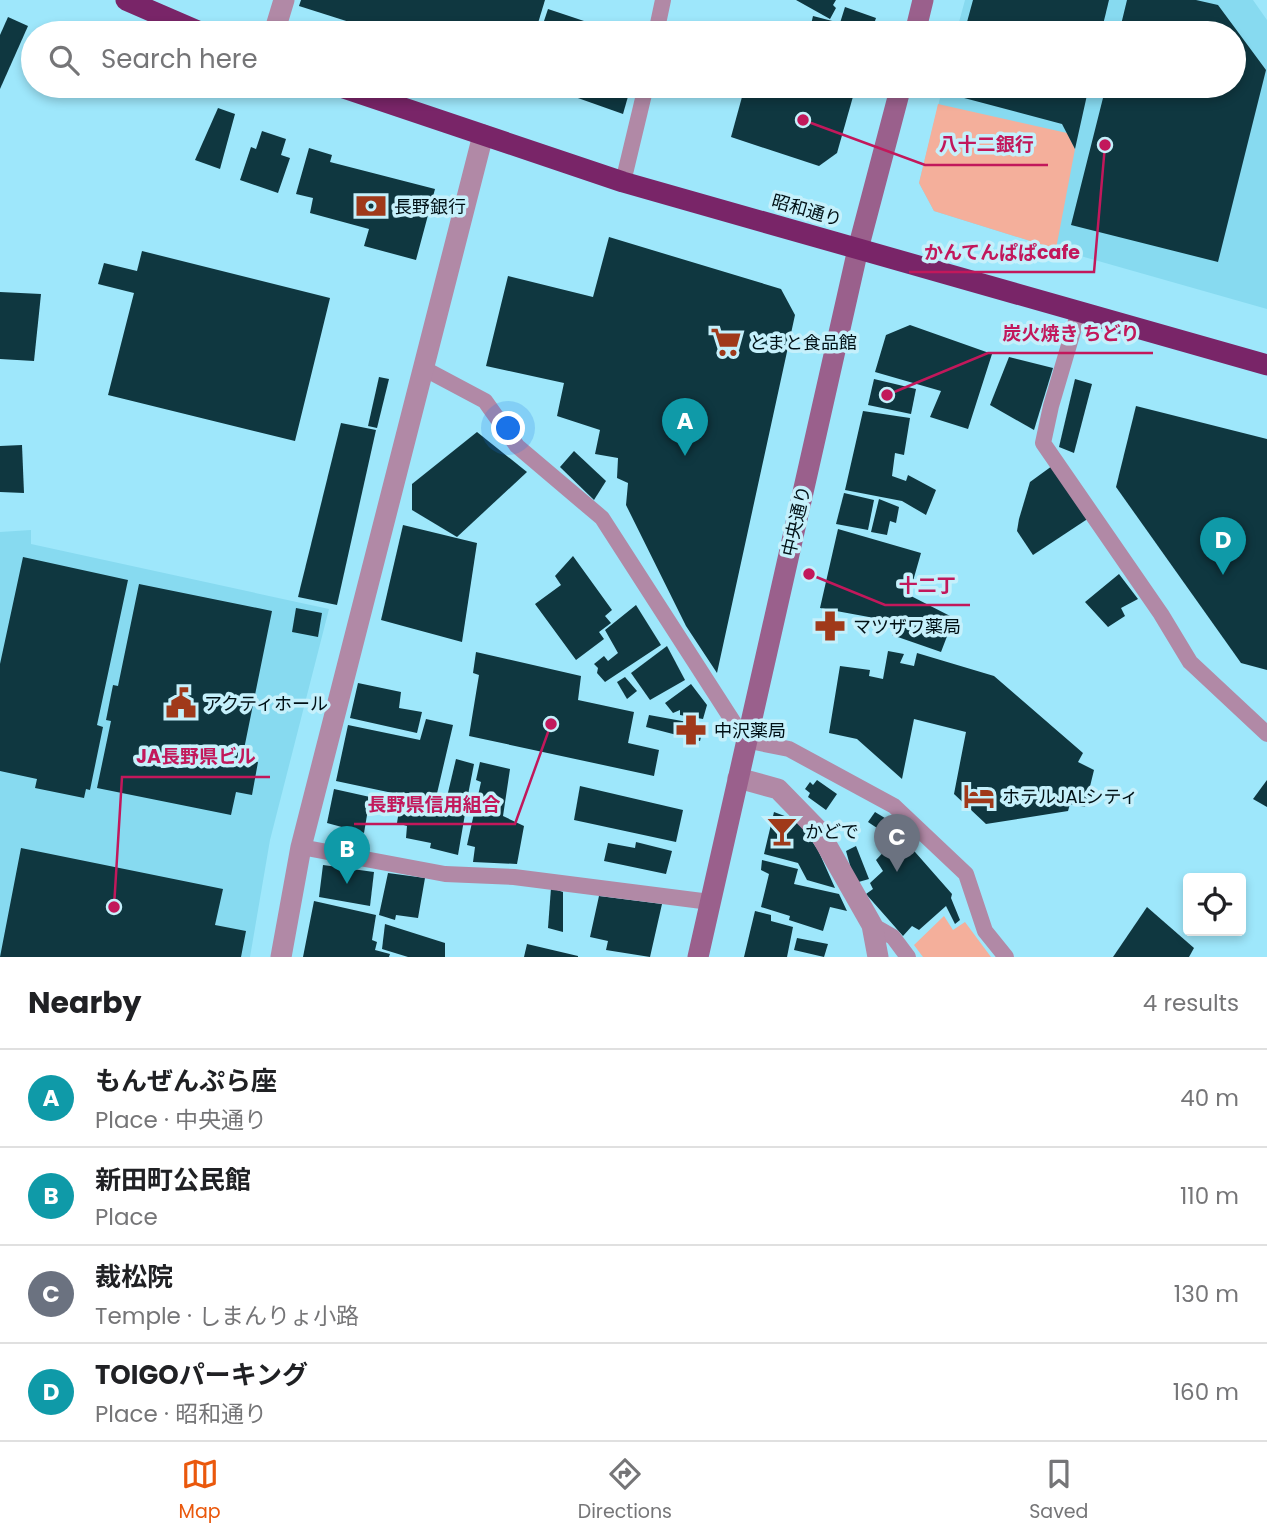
<!DOCTYPE html>
<html lang="en">
<head>
<meta charset="utf-8">
<style>
	body { margin:0; font-family:Poppins,"Noto Sans JP",sans-serif; background:#f2f2f2; color:#202124 }
	.controls { position:absolute; right:21px; bottom:21px; display:grid; overflow:hidden; border-radius:7px; box-shadow:0 4px 10px #0003 }
	.controls button { width:63px; height:63px; display:grid; place-items:center; padding:0; border:0; border-bottom:2px solid #e0e0e0; background:#fff; color:#202124; font:35px sans-serif }
	.you { position:absolute; left:509px; top:429px; width:24px; height:24px; margin:-18px; border:5px solid #fff; border-radius:50%; background:#1a73e8; box-shadow:0 0 0 10px #1a73e833 }
	.badge { display:grid; place-items:center; width:46px; height:46px; border-radius:50%; background:#ea580c; color:#fff; font-size:23px; font-weight:700 }
	.pin { position:absolute; translate:-50% -58px; filter:drop-shadow(0 2px 4px #0008) }
	.pin::after { content:''; position:absolute; top:37px; width:24px; height:21px; background:inherit; clip-path:polygon(0 0,100% 0,50% 100%) }
	.list { margin:0; padding:0; list-style:none }
	h2 { display:flex; justify-content:space-between; align-items:center; height:91px; margin:0; padding:0 28px; font-size:30px }
	h2 small { font-size:23px; font-weight:400; color:#757577 }
	.list li { display:grid; grid-template-columns:46px 1fr auto; gap:21px; align-items:center; box-sizing:border-box; height:98px; padding:0 28px; border-top:2px solid #e0e0e0 }
	.list b { display:block; font-size:26px; white-space:nowrap }
	.list p { margin:0; font-size:23px; white-space:nowrap; color:#757577 }
	.list em { font-size:23px; font-style:normal; color:#757577 }
	.icon { flex:none; width:38px; height:38px; fill:none; stroke:currentColor; stroke-width:2; stroke-linecap:round; stroke-linejoin:round }
	.map { position:relative; flex:none; width:1267px; height:957px; overflow:hidden }
	.search { position:absolute; background:#fff; box-shadow:0 4px 10px #0003; left:21px; right:21px; top:21px; height:77px; display:flex; align-items:center; gap:18px; box-sizing:border-box; padding:0 24px; border-radius:38px; color:#757577; font-size:26px }
	.sheet { height:483px; background:#fff }
	nav { display:flex; justify-content:space-around; align-items:center; box-sizing:border-box; height:98px; border-top:2px solid #e0e0e0; background:#fff; font-size:19px; color:#757577 }
	nav a { display:grid; justify-items:center; gap:4px }
	nav .on { color:#ea580c }
	.map>svg:first-child { display:block }
	.built { fill:#87daf0 }
	.green { fill:#f4af9b }
	.building { fill:#0f3740 }
	.lines { fill:none; stroke-linecap:round; stroke-linejoin:round }
	.lane { stroke:#b189a6; stroke-width:16 }
	.street { stroke:#b189a6; stroke-width:21 }
	.secondary { stroke:#9a608c; stroke-width:21 }
	.highway { stroke:#792568; stroke-width:21 }
	.labels { text-anchor:middle; dominant-baseline:central; stroke-width:7; stroke-linejoin:round; paint-order:stroke }
	.poi-label { font-size:18px; fill:#001015; stroke:#c5f0fb; text-anchor:start }
	.street-label { font-size:18px; fill:#001015; stroke:#c5f0fb }
	.leader { fill:none; stroke:#c2185b; stroke-width:2.5 }
	.callout-dot { fill:#c2185b; stroke:#c5f0fb; stroke-width:2.5 }
	.callout-label { font-size:19px; text-anchor:middle; font-weight:bold; fill:#c2185b; stroke:#c5f0fb; stroke-width:7; stroke-linejoin:round; paint-order:stroke }
</style>
</head>
<body>
<div class="map">
<svg width="1267" height="957" viewBox="0 0 1267 957">
	<rect width="100%" height="100%" fill="#9ee7fb"/>
	<g class="built">
		<polygon points="965,0 1253,0 1267,20 1267,309 1056,249 934,211 919,183 943,86 1234,86 1234,33 956,33"/>
		<polygon points="31,530 31,544 329,609 270,840 250,957 0,957 0,532"/>
	</g>
	<g class="green">
		<polygon points="938,104 1067,133 1075,149 1056,249 934,211 919,183"/>
		<polygon points="944,916 953,930 965,922 991,957 923,957 914,945"/>
	</g>
	<g class="building">
		<polygon points="301,0 545,0 535,33 384,33 299,6"/>
		<polygon points="796,0 836,0 833,5 836,8 830,19"/>
		<polygon points="973,0 1109,0 1101,33 964,33"/>
		<polygon points="1127,0 1196,0 1218,5 1266,70 1218,262 1071,225 1106,86 1234,86 1234,33 1119,33"/>
		<polygon points="845,7 876,18 871,33 809,33 813,16 840,23"/>
		<polygon points="548,9 620,33 540,33"/>
		<polygon points="8,17 28,26 0,89 0,35"/>
		<polygon points="544,86 631,86 623,114"/>
		<polygon points="745,86 856,86 837,153 819,166 731,137"/>
		<polygon points="951,86 1089,86 1075,149 1062,124 949,94"/>
		<polygon points="218,108 235,114 220,169 195,160"/>
		<polygon points="262,131 286,139 281,155 290,158 278,193 240,180 251,147 256,149"/>
		<polygon points="309,148 332,155 330,162 435,189 416,260 364,246 369,229 310,213 313,198 296,194"/>
		<polygon points="609,237 781,289 795,315 717,673 686,626 626,505 628,483 617,478 618,458 595,454 600,430 557,416 564,383 486,366 508,276 593,297"/>
		<polygon points="142,251 330,298 295,441 108,395 134,293 98,284 104,263 137,271"/>
		<polygon points="0,292 41,294 34,361 0,359"/>
		<polygon points="910,325 992,354 968,429 930,417 941,391 875,372 886,335"/>
		<polygon points="1009,357 1053,368 1034,430 990,405"/>
		<polygon points="379,377 389,379 377,428 368,426"/>
		<polygon points="874,379 916,389 911,414 868,405"/>
		<polygon points="1075,379 1092,384 1074,453 1059,447"/>
		<polygon points="1136,406 1267,439 1267,670 1241,663 1116,487"/>
		<polygon points="863,411 910,418 904,455 895,453 892,476 906,481 908,475 936,490 926,515 902,501 845,490"/>
		<polygon points="341,423 376,430 337,605 298,597"/>
		<polygon points="477,432 527,472 457,537 412,510 412,484"/>
		<polygon points="22,445 24,493 0,492 0,446"/>
		<polygon points="574,451 606,481 594,500 560,467"/>
		<polygon points="1052,466 1089,518 1033,555 1017,531 1019,519 1030,482"/>
		<polygon points="844,493 874,500 868,530 836,524"/>
		<polygon points="879,499 899,507 896,523 890,521 887,535 871,532"/>
		<polygon points="403,525 477,543 462,642 381,620"/>
		<polygon points="838,529 921,553 909,595 954,618 941,652 892,635 896,622 820,608"/>
		<polygon points="573,556 612,610 605,616 611,623 599,632 604,639 576,660 535,604 561,585 555,576"/>
		<polygon points="23,557 128,580 97,725 103,727 90,790 86,789 84,798 35,788 37,779 0,771 0,664"/>
		<polygon points="1119,574 1138,599 1121,608 1125,616 1108,627 1085,602"/>
		<polygon points="139,584 272,611 242,759 258,762 252,795 236,792 231,815 97,788 111,721 106,720 113,685 118,686"/>
		<polygon points="636,605 661,645 605,682 597,673 598,668 594,664 604,656 608,661 618,653 605,630"/>
		<polygon points="296,608 322,613 318,637 292,632"/>
		<polygon points="667,646 685,680 650,700 631,673"/>
		<polygon points="888,651 904,654 900,663 914,666 917,653 994,676 1083,753 1078,762 1094,770 1085,807 1070,804 1068,811 986,824 954,794 966,732 914,719 902,779 857,739 829,733 840,666 870,670 869,676 883,679"/>
		<polygon points="476,652 581,676 578,700 634,712 628,743 659,750 654,776 469,736 479,675 473,673"/>
		<polygon points="625,677 637,691 627,699 617,682"/>
		<polygon points="358,683 401,692 399,708 422,712 417,733 350,718"/>
		<polygon points="691,684 707,705 703,719 680,715 680,710 673,713 665,703"/>
		<polygon points="649,715 704,725 700,741 646,727"/>
		<polygon points="426,719 453,725 435,802 336,781 348,725 420,740"/>
		<polygon points="456,759 474,764 466,805 446,801"/>
		<polygon points="480,762 510,769 503,816 524,826 517,864 473,862 475,847 467,845 481,782 476,780"/>
		<polygon points="817,780 837,794 826,810 808,797 810,793 805,789 810,782 813,785"/>
		<polygon points="1267,780 1267,807 1253,799"/>
		<polygon points="580,786 683,810 676,842 574,820"/>
		<polygon points="334,789 370,797 364,833 327,823"/>
		<polygon points="401,798 465,814 458,855 430,848 431,843 406,838 407,826 397,823"/>
		<polygon points="774,812 798,821 818,850 835,888 807,880 798,863 764,854"/>
		<polygon points="875,812 893,823 886,834 868,822"/>
		<polygon points="636,842 672,851 666,874 604,861 608,843 635,848"/>
		<polygon points="891,844 901,852 908,844 952,894 951,898 960,920 955,924 946,906 919,930 912,926 903,936 866,894 873,889 870,883 883,871 876,860"/>
		<polygon points="856,846 869,879 855,883 846,851"/>
		<polygon points="21,848 223,889 215,925 246,931 241,957 0,957"/>
		<polygon points="762,860 798,869 794,884 839,894 847,911 830,907 823,931 789,920 790,916 761,907 769,874 761,870"/>
		<polygon points="323,865 374,872 370,906 319,897"/>
		<polygon points="388,873 425,878 418,918 396,915 395,920 379,915"/>
		<polygon points="551,888 563,892 563,932 548,928"/>
		<polygon points="599,896 662,904 650,957 606,950 608,941 590,937"/>
		<polygon points="314,901 376,915 372,940 377,942 375,950 390,954 389,957 303,957"/>
		<polygon points="1147,907 1194,948 1189,957 1113,957"/>
		<polygon points="755,911 771,915 771,921 793,927 787,957 744,957"/>
		<polygon points="385,924 445,943 445,957 408,957 382,949"/>
		<polygon points="797,938 828,944 824,957 794,950"/>
		<polygon points="527,944 578,956 578,957 524,957"/>
	</g>
	<g class="lines">
		<g class="lane">
			<polyline points="656,33 663,0"/>
			<polyline points="623,182 646,86"/>
			<polyline points="1079,311 1051,406 1043,443 1161,614 1190,662 1267,734"/>
			<polyline points="423,368 485,401 517,446 602,518 745,740 789,749 894,806 966,874 985,931 1006,957"/>
			<polyline points="301,847 445,874 514,877 710,902"/>
			<polyline points="872,925 893,937 908,957"/>
		</g>
		<g class="street">
			<polyline points="274,33 284,0"/>
			<polyline points="738,778 778,789 818,830 872,925 878,957"/>
			<polyline points="281,957 301,847 483,135"/>
		</g>
		<g class="secondary">
			<polyline points="915,33 923,0"/>
			<polyline points="698,957 858,249 901,86"/>
		</g>
		<g class="highway">
			<polyline points="126,0 202,33"/>
			<polyline points="338,86 623,182 1267,365"/>
		</g>
	</g>
	<defs>
		<g id="bank-bare" transform="scale(2.415)"><path d="M-6-4H6V4H-6ZM0-2.3a2.3 2.3 0 1 0 0 4.6a2.3 2.3 0 1 0 0-4.6Z" fill="#a0391a" stroke="#c5f0fb" stroke-width="2.5" paint-order="stroke"/></g>
		<g id="supermarket-bare" transform="scale(2.415)"><path d="M-6-5.5h2.5l.6 2H6L4.5 2H-2.5L-4.4-4H-6ZM-1.5 3.2a1.3 1.3 0 1 0 .1 0ZM3 3.2a1.3 1.3 0 1 0 .1 0Z" fill="#a0391a" stroke="#c5f0fb" stroke-width="2.5" paint-order="stroke"/></g>
		<g id="pharmacy-bare" transform="scale(2.415)"><path d="M-2-6h4v4h4v4h-4v4h-4v-4h-4v-4h4Z" fill="#a0391a" stroke="#c5f0fb" stroke-width="2.5" paint-order="stroke"/></g>
		<g id="civic-bare" transform="scale(2.415)"><path d="M-.6-6.5H3V-4.5H.6V-3L4-1V1h2V6H-6V1h2V-1L-.6-3ZM-1.2 2.5V6h2.4V2.5Z" fill="#a0391a" stroke="#c5f0fb" stroke-width="2.5" paint-order="stroke"/></g>
		<g id="hotel-bare" transform="scale(2.415)"><path d="M-6-4.5h1.5V1H6V5H4.5V3h-9V5H-6ZM-4 0a1.8 1.8 0 1 1 3.6 0ZM.5 0V-2.5h3Q6-2.5 6 0Z" fill="#a0391a" stroke="#c5f0fb" stroke-width="2.5" paint-order="stroke"/></g>
		<g id="bar-bare" transform="scale(2.415)"><path d="M-6-5H6L.8 .8V4.5H3.5V6h-7V4.5H-.8V.8Z" fill="#a0391a" stroke="#c5f0fb" stroke-width="2.5" paint-order="stroke"/></g>
	</defs>
	<g fill-rule="evenodd">
		<use href="#bank-bare" x="371" y="206"/>
		<use href="#supermarket-bare" x="726" y="342"/>
		<use href="#pharmacy-bare" x="830" y="626"/>
		<use href="#civic-bare" x="181" y="703"/>
		<use href="#pharmacy-bare" x="691" y="730"/>
		<use href="#hotel-bare" x="979" y="796"/>
		<use href="#bar-bare" x="782" y="831"/>
	</g>
	<g class="labels">
		<g class="poi-label">
			<text x="394" y="206">長野銀行</text>
			<text x="749" y="342">とまと食品館</text>
			<text x="853" y="626">マツザワ薬局</text>
			<text x="204" y="703">アクティホール</text>
			<text x="714" y="730">中沢薬局</text>
			<text x="1002" y="796">ホテルJALシティ</text>
			<text x="805" y="831">かどで</text>
		</g>
		<g class="street-label">
			<text transform="translate(807 210) rotate(16)">昭和通り</text>
			<text transform="translate(796 521) rotate(-77)">中央通り</text>
		</g>
	</g>
	<path class="leader" d="M803 120L925 165H1048M1105 145L1094 272H909M887 395L988 353H1153M809 574L885 605H970M114 907L122 777H270M551 724L515 824H354"/>
	<g class="callout-dot">
		<circle cx="803" cy="120" r="7"/>
		<circle cx="1105" cy="145" r="7"/>
		<circle cx="887" cy="395" r="7"/>
		<circle cx="809" cy="574" r="7"/>
		<circle cx="114" cy="907" r="7"/>
		<circle cx="551" cy="724" r="7"/>
	</g>
	<g class="callout-label">
		<text x="986" y="151">八十二銀行</text>
		<text x="1002" y="259">かんてんぱぱcafe</text>
		<text x="1071" y="340">炭火焼き ちどり</text>
		<text x="927" y="592">十二丁</text>
		<text x="196" y="763">JA長野県ビル</text>
		<text x="434" y="811">長野県信用組合</text>
	</g>
</svg>
<div class="controls">
<button><svg class="icon" aria-label="locate" viewBox="0 0 24 24"><circle cx="12" cy="12" r="6"/><path d="M12 2v4M12 18v4M2 12h4M18 12h4"/></svg></button>
</div>
<div class="you"></div>
<div class="pin badge" style="left:685px;top:456px;background:#0f9aa8">A</div>
<div class="pin badge" style="left:347px;top:884px;background:#0f9aa8">B</div>
<div class="pin badge" style="left:897px;top:872px;background:#6b7280">C</div>
<div class="pin badge" style="left:1223px;top:575px;background:#0f9aa8">D</div>
<div class="search"><svg class="icon" aria-label="search" viewBox="0 0 24 24"><circle cx="10" cy="10" r="6"/><path d="M15 15l6 6"/></svg>Search here</div>
</div>
<section class="sheet">
<h2>Nearby<small>4 results</small></h2>
<ul class="list">
<li><span class="badge" style="background:#0f9aa8">A</span><div><b>もんぜんぷら座</b><p>Place · 中央通り</p></div><em>40 m</em></li>
<li><span class="badge" style="background:#0f9aa8">B</span><div><b>新田町公民館</b><p>Place</p></div><em>110 m</em></li>
<li><span class="badge" style="background:#6b7280">C</span><div><b>裁松院</b><p>Temple · しまんりょ小路</p></div><em>130 m</em></li>
<li><span class="badge" style="background:#0f9aa8">D</span><div><b>TOIGOパーキング</b><p>Place · 昭和通り</p></div><em>160 m</em></li>
</ul>
</section>
<nav>
<a class="on"><svg class="icon" aria-label="map" viewBox="0 0 24 24"><path d="M3 6l6-2 6 2 6-2v14l-6 2-6-2-6 2zM9 4v14M15 6v14"/></svg>Map</a>
<a><svg class="icon" aria-label="directions" viewBox="0 0 24 24"><path d="M12 3l9 9-9 9-9-9zM9 14v-3h6M13 9l2 2-2 2"/></svg>Directions</a>
<a><svg class="icon" aria-label="saved" viewBox="0 0 24 24"><path d="M7 4h10v16l-5-4-5 4z"/></svg>Saved</a>
</nav>
</body>
</html>
